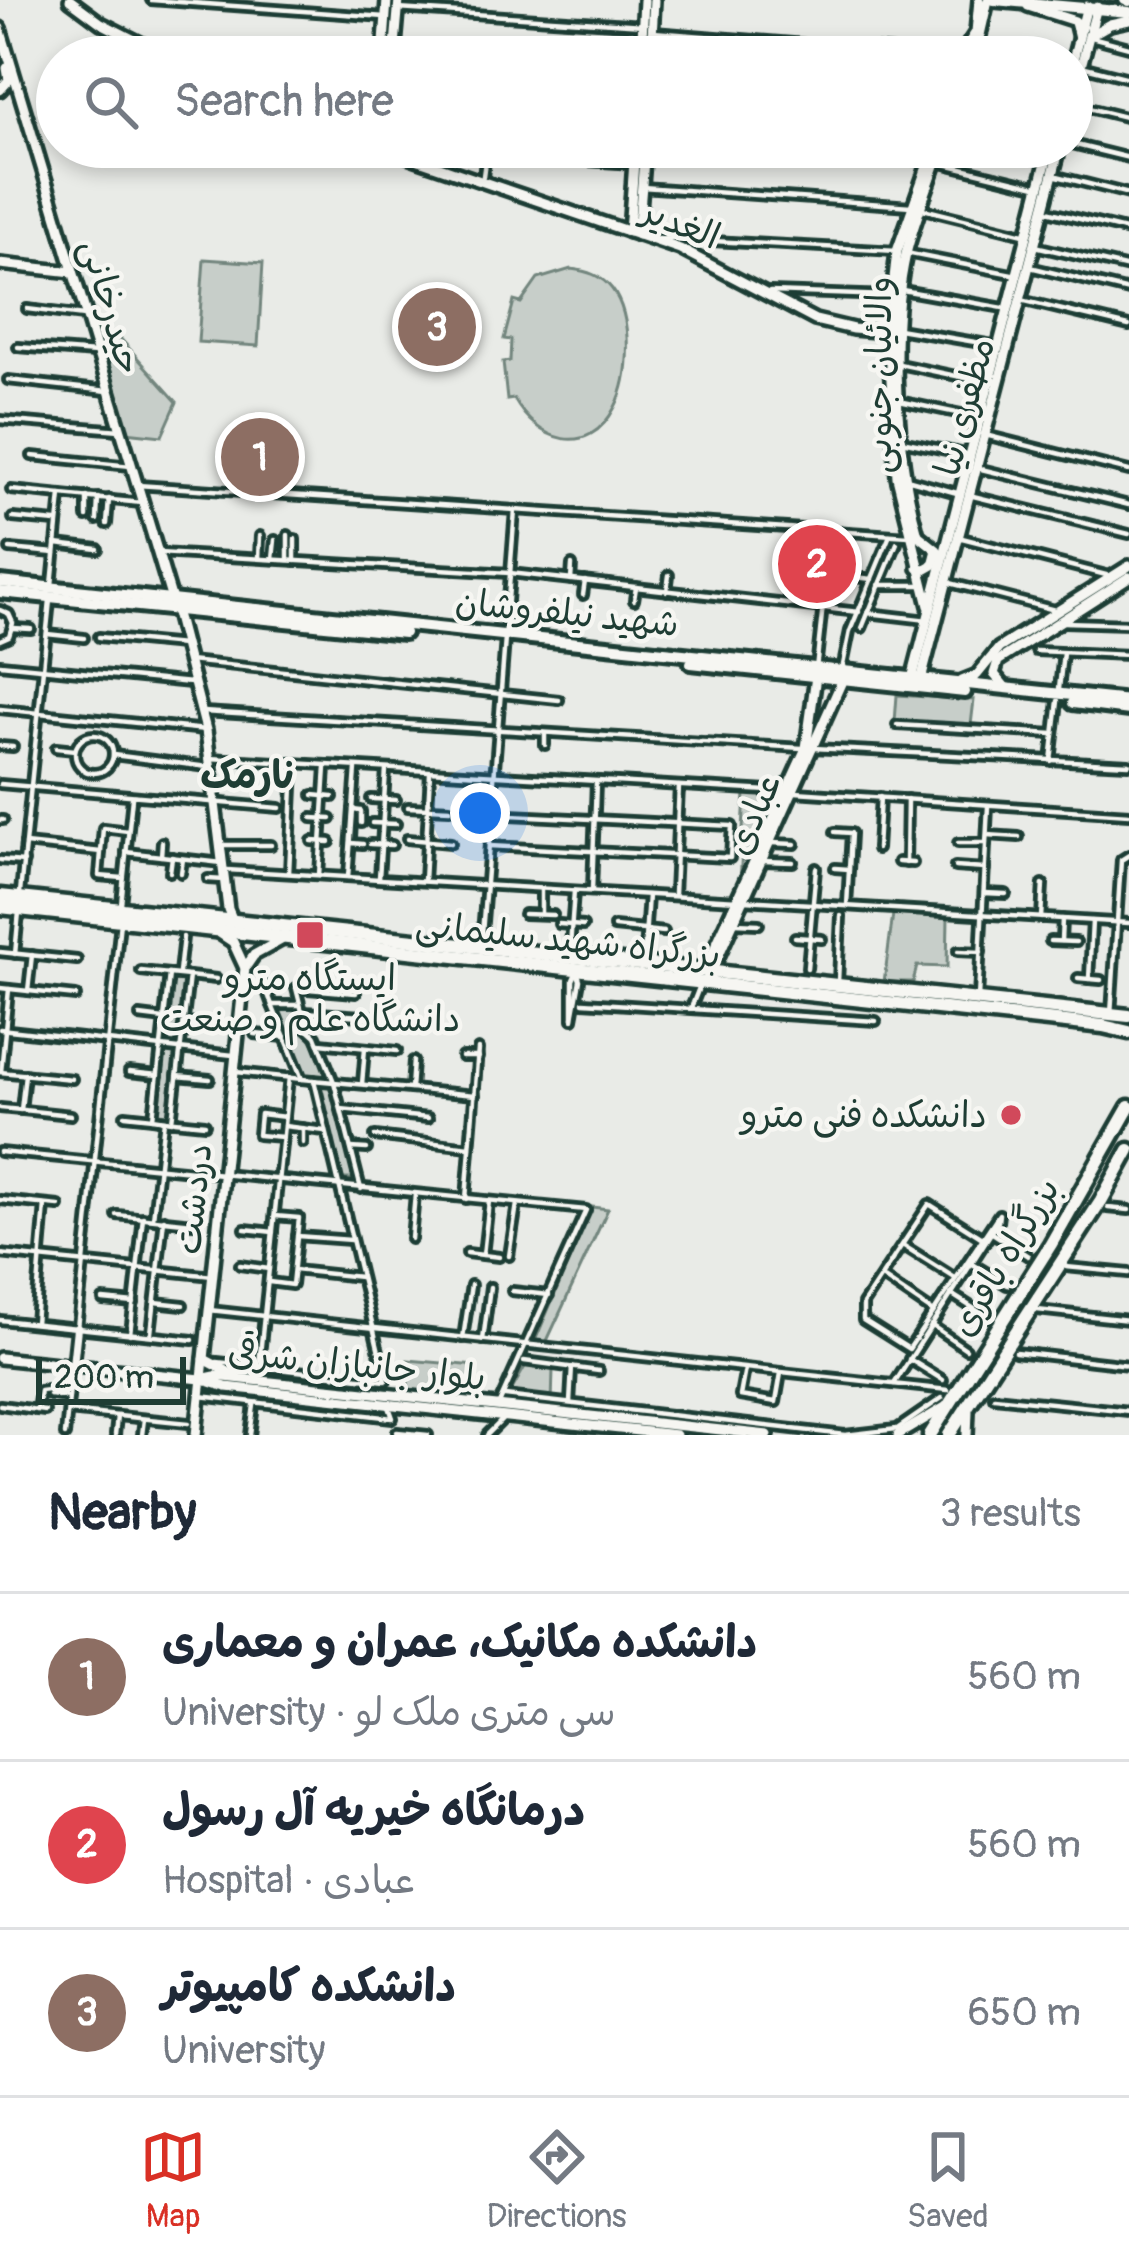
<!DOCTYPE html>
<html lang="en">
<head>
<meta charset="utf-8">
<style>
	body { margin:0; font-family:Pangolin,"Playpen Sans Arabic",sans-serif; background:#f2f2f3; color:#1f2937 }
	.scale { position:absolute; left:36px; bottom:30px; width:150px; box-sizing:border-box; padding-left:12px; border:6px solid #1f3d34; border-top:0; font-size:33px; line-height:42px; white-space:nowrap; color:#1f3d34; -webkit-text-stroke:9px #f6f6f2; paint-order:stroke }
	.you { position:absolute; left:480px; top:813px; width:42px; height:42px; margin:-30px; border:9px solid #fff; border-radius:50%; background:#1a73e8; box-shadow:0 0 0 18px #1a73e833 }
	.badge { display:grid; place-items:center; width:78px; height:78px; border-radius:50%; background:#d93025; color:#fff; font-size:39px; font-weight:700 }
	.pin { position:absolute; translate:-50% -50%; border:6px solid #fff; box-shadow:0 3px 12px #0006 }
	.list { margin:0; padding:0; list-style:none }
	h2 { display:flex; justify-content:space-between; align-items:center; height:156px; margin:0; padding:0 48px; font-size:51px }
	h2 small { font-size:39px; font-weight:400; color:#747a83 }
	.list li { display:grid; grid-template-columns:78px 1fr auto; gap:36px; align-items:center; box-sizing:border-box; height:168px; padding:0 48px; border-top:3px solid #e0e1e3 }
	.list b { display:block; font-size:45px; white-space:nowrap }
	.list p { margin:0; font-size:39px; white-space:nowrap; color:#747a83 }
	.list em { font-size:39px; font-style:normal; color:#747a83 }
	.icon { flex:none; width:66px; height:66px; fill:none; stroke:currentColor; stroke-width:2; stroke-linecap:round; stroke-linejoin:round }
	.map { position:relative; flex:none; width:1129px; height:1435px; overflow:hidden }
	.search { position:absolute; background:#fff; box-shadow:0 6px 18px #0003; left:36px; right:36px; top:36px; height:132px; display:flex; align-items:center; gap:30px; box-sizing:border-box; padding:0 42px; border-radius:66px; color:#747a83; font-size:45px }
	.sheet { height:660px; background:#fff }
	nav { display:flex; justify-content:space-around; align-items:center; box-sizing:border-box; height:168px; border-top:3px solid #e0e1e3; background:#fff; font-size:33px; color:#747a83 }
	nav a { display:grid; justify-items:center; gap:6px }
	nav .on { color:#d93025 }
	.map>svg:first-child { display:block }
	.green { fill:#c7cec9; stroke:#73867e; stroke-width:3 }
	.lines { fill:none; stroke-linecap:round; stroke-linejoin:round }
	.minor-casing { stroke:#1f3d34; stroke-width:14 }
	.tertiary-casing { stroke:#1f3d34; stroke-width:16 }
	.secondary-casing { stroke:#1f3d34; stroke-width:18 }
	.primary-casing { stroke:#1f3d34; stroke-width:20 }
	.trunk-casing { stroke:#1f3d34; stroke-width:21 }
	.minor { stroke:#f6f6f2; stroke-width:4.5 }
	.tertiary { stroke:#f6f6f2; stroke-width:8 }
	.secondary { stroke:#f6f6f2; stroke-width:9 }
	.primary { stroke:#f6f6f2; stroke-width:10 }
	.trunk { stroke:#f6f6f2; stroke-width:12 }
	.poi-dot { fill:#d1495b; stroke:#f6f6f2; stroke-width:4.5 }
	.labels { text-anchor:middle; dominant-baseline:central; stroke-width:9; stroke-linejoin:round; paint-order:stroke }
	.street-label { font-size:36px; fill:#1f3d34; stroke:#f6f6f2 }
	.poi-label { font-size:36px; fill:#1f3d34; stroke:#f6f6f2 }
	.neighbourhood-label { font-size:39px; font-weight:bold; fill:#1f3d34; stroke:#f6f6f2 }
</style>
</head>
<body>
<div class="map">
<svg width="1129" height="1435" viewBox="0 0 1129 1435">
	<rect width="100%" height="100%" fill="#e9ebe7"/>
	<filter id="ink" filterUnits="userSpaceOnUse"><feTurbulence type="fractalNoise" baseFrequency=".00833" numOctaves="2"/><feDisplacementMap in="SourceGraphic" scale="24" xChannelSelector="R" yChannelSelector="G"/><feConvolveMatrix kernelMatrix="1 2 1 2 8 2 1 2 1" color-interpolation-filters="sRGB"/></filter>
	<g filter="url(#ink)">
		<g class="green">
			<polygon points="204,259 263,263 258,346 198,342"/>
			<path d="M 571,269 C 587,271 601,275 612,289 C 633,317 631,377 615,407 C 588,460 537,441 514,399 L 507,400 L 503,362 L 510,361 L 511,340 L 504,339 L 514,301 L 521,303 L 538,279 Z"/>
			<polygon points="119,337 177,402 162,436 126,432 100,344"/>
			<polygon points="897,695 974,700 971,725 895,722"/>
			<polygon points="745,793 781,796 740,884"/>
			<polygon points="893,914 948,917 947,967 917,966 913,982 884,982"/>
			<polygon points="173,981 183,982 168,1114 159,1113"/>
			<path d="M 295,1007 C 305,1032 319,1051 329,1076 L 304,1075 L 277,1008 Z"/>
			<polygon points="317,1083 330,1084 355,1179 340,1179"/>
			<polygon points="592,1207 608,1209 546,1343 535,1341"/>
			<polygon points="408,1360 477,1366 473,1393 479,1394 479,1398 408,1390"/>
			<polygon points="526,1365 553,1369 552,1404 506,1400"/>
		</g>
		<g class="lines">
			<g class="minor-casing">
				<g id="minor">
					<polyline points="151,0 385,17"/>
					<polyline points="398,9 643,25"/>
					<polyline points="653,32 958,56"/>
					<polyline points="1095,38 1129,47"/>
					<polyline points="171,55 202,57"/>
					<polyline points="789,57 791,43"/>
					<polyline points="1032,57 1032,53"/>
					<polyline points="1043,57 1043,55"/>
					<polyline points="1081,66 1129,78"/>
					<polyline points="1072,104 1129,118"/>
					<polyline points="1072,144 1129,158"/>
					<polyline points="735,147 926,161"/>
					<polyline points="407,153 421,150 634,164"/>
					<polyline points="937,162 1036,186"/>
					<polyline points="1053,175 1129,194"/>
					<polyline points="483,176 486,154"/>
					<polyline points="642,187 911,206"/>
					<polyline points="923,209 1028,235"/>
					<polyline points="1047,211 1129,231"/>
					<polyline points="657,238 897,251"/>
					<polyline points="1035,246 1129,268"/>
					<polyline points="906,253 1017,275"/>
					<polyline points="1030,267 1129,291"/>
					<polyline points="902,290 1009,309"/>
					<polyline points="770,292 891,296"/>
					<polyline points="1021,300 1129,326"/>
					<polyline points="27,309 84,316"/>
					<polyline points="898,329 999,346"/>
					<polyline points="18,347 96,353"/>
					<polyline points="899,364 990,383"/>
					<polyline points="8,380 108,391"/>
					<polyline points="899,401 976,417"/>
					<polyline points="0,420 120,430"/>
					<polyline points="985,435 1129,471"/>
					<polyline points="901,441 966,454"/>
					<polyline points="32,456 131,466"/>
					<polyline points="977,468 1129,505"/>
					<polyline points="910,480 957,493"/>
					<polyline points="137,485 909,536"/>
					<polyline points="11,490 142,503"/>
					<polyline points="969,495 1129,534"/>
					<polyline points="87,517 87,497"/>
					<polyline points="13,518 56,522"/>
					<polyline points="97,520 98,498"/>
					<polyline points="107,524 109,499"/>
					<polyline points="958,537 1110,576"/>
					<polyline points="295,539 295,561"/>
					<polyline points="56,544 98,549"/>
					<polyline points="10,549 55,553"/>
					<polyline points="158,553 510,573 859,612"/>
					<polyline points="259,558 260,536"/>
					<polyline points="273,559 275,540"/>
					<polyline points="288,560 288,535"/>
					<polyline points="838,575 872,579"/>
					<polyline points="571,580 572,565"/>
					<polyline points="950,583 1055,610"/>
					<polyline points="52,585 61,495"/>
					<polyline points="879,585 922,585"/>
					<polyline points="667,591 669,575"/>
					<polyline points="583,595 585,581"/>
					<polyline points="634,600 636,587"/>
					<polyline points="0,610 9,614 13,623 9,636 0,640"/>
					<polyline points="868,613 928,620"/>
					<polyline points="1064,622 1129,624"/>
					<polyline points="13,628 31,629"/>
					<polyline points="862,628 897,543"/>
					<polyline points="47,634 84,638"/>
					<polyline points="99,637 183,645"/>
					<polyline points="1036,651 1129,655"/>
					<polyline points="189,661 559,700"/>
					<polyline points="0,664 191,683"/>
					<polyline points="816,669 831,531"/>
					<polyline points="842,670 850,631 890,535"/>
					<polyline points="1059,689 1063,653"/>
					<polyline points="0,709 206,730"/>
					<polyline points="203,712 802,748"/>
					<polyline points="897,725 1054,734"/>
					<circle cx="94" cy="754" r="19"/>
					<polyline points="545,745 545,733"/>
					<polyline points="0,746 13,747"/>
					<polyline points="56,748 75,750"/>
					<polyline points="813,748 1129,764"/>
					<polyline points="113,755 208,767"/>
					<polyline points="209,758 785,792"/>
					<polyline points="1051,761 1058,701"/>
					<polyline points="0,784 280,808"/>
					<polyline points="795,792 1129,814"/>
					<polyline points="313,795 333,797"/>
					<polyline points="371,799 396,800"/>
					<polyline points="408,807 450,809"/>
					<polyline points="353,810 361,811 361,823"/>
					<polyline points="312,818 331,819"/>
					<polyline points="0,820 3,820"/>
					<polyline points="372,823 396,824"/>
					<polyline points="835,832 851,833 847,906"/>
					<polyline points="987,835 1019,837"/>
					<polyline points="407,839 451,843"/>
					<polyline points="312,841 330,842"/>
					<polyline points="351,843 363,844"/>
					<polyline points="772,843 795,844"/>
					<polyline points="958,843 986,843"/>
					<polyline points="25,844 101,852"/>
					<polyline points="370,844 392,845"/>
					<polyline points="220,845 271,845"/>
					<polyline points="489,846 730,858 732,826 492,814"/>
					<polyline points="877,849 880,797"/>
					<polyline points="126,852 222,863"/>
					<polyline points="161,856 162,842"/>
					<polyline points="0,860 24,862"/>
					<polyline points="763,861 793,862"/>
					<polyline points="898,862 913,863"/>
					<polyline points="906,863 907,799"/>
					<polyline points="955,867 985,869"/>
					<polyline points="835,868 849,869"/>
					<polyline points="227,870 737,900"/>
					<polyline points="170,872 172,857"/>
					<polyline points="181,873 183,859"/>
					<polyline points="289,873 294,765"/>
					<polyline points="319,875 326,767"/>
					<polyline points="348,877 356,769"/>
					<polyline points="123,878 99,876 103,828 128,831"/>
					<polyline points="379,878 386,770"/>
					<polyline points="208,879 224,880"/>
					<polyline points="424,881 430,773"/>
					<polyline points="541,889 541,914"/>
					<polyline points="592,890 596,782"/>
					<polyline points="20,893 50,600"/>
					<polyline points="984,893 1006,894"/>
					<polyline points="674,894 679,786"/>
					<polyline points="745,900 1129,923"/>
					<polyline points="121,904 132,798"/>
					<polyline points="524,914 553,915"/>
					<polyline points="1041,918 1043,884"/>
					<polyline points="735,923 759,924"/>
					<polyline points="559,924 583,926"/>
					<polyline points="614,927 664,932"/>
					<polyline points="795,937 822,939"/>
					<polyline points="1050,941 1076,942"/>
					<polyline points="1061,941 1062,919"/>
					<polyline points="481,947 515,510"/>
					<polyline points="570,947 574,891"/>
					<polyline points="958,951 981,952"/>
					<polyline points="0,952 77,960"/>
					<polyline points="15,954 19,912"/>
					<polyline points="644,954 648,895"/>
					<polyline points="807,968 816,868"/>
					<polyline points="141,971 169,974"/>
					<polyline points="179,973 183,937"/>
					<polygon points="169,974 189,976 172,1121 153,1118"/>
					<polyline points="189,976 216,979"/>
					<polyline points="1078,978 1101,980"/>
					<polyline points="1089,979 1092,921"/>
					<polyline points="838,982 841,916"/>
					<polyline points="265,986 272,1005"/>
					<polyline points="0,988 76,996"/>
					<polyline points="28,991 32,955"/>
					<polyline points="978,998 988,806"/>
					<polyline points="583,1002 876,1021"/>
					<polyline points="299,1005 272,1005 302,1079 334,1082 316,1036 306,1027 296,988 356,993"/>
					<polyline points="691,1008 700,985"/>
					<polyline points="304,1012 376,1017"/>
					<polyline points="1111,1014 1121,860 1129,855"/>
					<polyline points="140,1016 164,1019"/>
					<polyline points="573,1018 580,980 577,971"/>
					<polyline points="573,1019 573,980 577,971"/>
					<polyline points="184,1023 209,1025"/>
					<polyline points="0,1029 233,1055"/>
					<polyline points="255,1034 285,1037"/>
					<polyline points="320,1043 397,1051"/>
					<polyline points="462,1057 478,1057"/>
					<polyline points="0,1072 72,1079"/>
					<polyline points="1,1072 9,989"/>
					<polyline points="129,1072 158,1075"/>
					<polyline points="236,1072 302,1079"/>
					<polyline points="177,1076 210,1079"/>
					<polyline points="362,1084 365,1048"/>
					<polyline points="411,1089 413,1061"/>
					<polyline points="0,1108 21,1110 25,1074"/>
					<polyline points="341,1109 428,1118"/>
					<polyline points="23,1110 71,1115"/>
					<polyline points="125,1115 153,1118"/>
					<polyline points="175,1121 205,1124"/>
					<polyline points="284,1126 325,1131"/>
					<polyline points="375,1136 470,1147"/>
					<polyline points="283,1137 258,1135 260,1114 285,1117"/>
					<polyline points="303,1143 303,1128"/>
					<polyline points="351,1148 367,1149"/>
					<polyline points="0,1152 586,1210 498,1406"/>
					<polyline points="361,1189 334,1082 475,1095"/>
					<polyline points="466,1199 478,1049"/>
					<polyline points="0,1200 59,1206"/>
					<polyline points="1108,1208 1129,1210"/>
					<polyline points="117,1215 193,1223"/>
					<polyline points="153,1218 164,1120"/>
					<polyline points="245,1229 273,1232"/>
					<polyline points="991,1232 1028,1256"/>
					<polyline points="297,1236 351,1240"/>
					<polyline points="411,1239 415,1194"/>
					<polyline points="904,1246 955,1278"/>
					<polyline points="467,1253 499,1257"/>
					<polyline points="0,1254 213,1276"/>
					<polyline points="483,1255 489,1201"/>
					<polyline points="509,1256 517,1204"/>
					<polyline points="971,1263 1007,1285"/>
					<polyline points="240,1265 269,1269"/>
					<polyline points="1066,1267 1129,1273"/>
					<polyline points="294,1270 360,1277"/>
					<polyline points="883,1278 933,1312"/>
					<polyline points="269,1282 292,1285 299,1218 275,1216"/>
					<polyline points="512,1291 549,1295"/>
					<polyline points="951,1294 987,1317"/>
					<polyline points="103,1300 134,1303"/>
					<polyline points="155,1302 183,1305"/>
					<polyline points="209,1310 948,1390"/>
					<polyline points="1037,1310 1129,1320"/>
					<polyline points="0,1320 193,1340"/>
					<polyline points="35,1323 45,1205"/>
					<polyline points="931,1325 966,1349"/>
					<polyline points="77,1328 120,922"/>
					<polyline points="151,1333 164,1219"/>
					<polyline points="130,1334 143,1217"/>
					<polyline points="463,1338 471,1285"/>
					<polyline points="483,1340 490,1287"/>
					<polyline points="1015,1352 1129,1365"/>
					<polyline points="909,1359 943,1380"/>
					<polyline points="524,1361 599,1371"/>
					<polyline points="217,1362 386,1381 314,1080"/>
					<polyline points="259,1364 289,1077"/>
					<polyline points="745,1369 740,1396 776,1402 781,1373"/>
					<polyline points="894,1384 998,1222 999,1214 909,1349 863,1320 863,1304 929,1204 981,1237"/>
					<polyline points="49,1395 69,1397"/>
					<polyline points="200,1396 393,1418 388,1404"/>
					<polyline points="505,1396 845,1435 897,1429 942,1398"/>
					<polyline points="994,1397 1129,1411"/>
					<polyline points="570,1403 572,1367"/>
					<polyline points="0,1405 45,1411"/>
					<polyline points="37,1410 40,1391 48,1390"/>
					<polyline points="68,1411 189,1423"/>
					<polyline points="397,1432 428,1435"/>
					<polyline points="65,1435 72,1369"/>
					<polyline points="115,1435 117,1416"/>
					<polyline points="142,1435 144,1419"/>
					<polyline points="250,1435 254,1405"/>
					<polyline points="487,1435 502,1420"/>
				</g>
			</g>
			<g class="tertiary-casing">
				<polyline id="tertiary" points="73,1365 77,1328"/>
			</g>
			<g class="secondary-casing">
				<g id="secondary">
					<polyline points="70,0 101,23 168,57"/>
					<polyline points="1028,6 1075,21 1079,38"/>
					<polyline points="0,28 172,600"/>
					<polyline points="980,35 988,0"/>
					<polyline points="1089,36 1110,24 1129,20"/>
					<polyline points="383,57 387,0"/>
					<polyline points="394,57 399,0"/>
					<polyline points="641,57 644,0"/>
					<polyline points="651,57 654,0"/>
					<polyline points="960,57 976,32 979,0"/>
					<polyline points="1072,63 1087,6"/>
					<polyline points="0,90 9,80 7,68"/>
					<polyline points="1072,99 1097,7"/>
					<polyline points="381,147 680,249 815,320 853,329 888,332"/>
					<polyline points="629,232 635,147"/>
					<polyline points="638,235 645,147"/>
					<polyline points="0,264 73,272"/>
					<path d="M 918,535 C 896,458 888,333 906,254 C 915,218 930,183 941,147"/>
					<polyline points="918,535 937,550 933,565 926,569 918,568"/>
					<polyline points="929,606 897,477 888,332 897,251 934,147"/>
					<polyline points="175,609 206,730 228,909 233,921"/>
					<polyline points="912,679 1050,147"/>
					<polyline points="921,680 1060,147"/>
					<polyline points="962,681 977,675 999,648 1129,566"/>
					<polyline points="1005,687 994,674 998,661 1129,577"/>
					<polyline points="245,968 254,955 281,940"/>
					<polyline points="705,969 806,748 816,676"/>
					<polyline points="712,970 843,679"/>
					<polyline points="0,1358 201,1379 215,1376 768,1435"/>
					<polyline points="204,1359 236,1376"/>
					<polyline points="201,1379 226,1387 676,1435"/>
					<polyline points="196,1435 245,968 233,942 218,932"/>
					<polyline points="898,1435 945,1407"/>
					<polyline points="967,1435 968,1411"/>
				</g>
			</g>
			<g class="primary-casing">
				<g id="primary">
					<polyline points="994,0 1129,12"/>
					<polyline points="1125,0 1129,1"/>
					<polyline points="0,582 1129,701"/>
					<polyline points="0,592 404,633"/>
					<polyline points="691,663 965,692"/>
					<polyline points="1073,703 1129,710"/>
				</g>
			</g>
			<g class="trunk-casing">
				<g id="trunk">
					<polyline points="0,896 1129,1016"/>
					<polyline points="0,907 1103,1026 1129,1032"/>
					<polyline points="930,1435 1051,1244 1129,1107"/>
					<polyline points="949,1435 1101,1201 1129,1150"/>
				</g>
			</g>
			<use href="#minor" class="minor"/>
			<use href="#tertiary" class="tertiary"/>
			<use href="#secondary" class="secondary"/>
			<use href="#primary" class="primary"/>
			<use href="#trunk" class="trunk"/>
		</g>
	</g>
	<g class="poi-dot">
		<rect x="295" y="920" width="30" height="30" rx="6"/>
		<circle cx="1011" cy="1115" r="12"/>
	</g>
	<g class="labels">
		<g class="street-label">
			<text transform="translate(681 224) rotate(22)">الغدیر</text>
			<text transform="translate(111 307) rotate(74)">حیدرخانی</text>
			<text transform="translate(879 375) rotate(-90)">والائیان جنوبی</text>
			<text transform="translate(965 407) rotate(-75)">مظفری نیا</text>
			<text transform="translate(567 613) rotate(6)">شهید نیلفروشان</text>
			<text transform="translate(754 814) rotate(-66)">عبادی</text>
			<text transform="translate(568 940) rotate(6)">بزرگراه شهید سلیمانی</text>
			<text transform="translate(194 1199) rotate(-84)">دردشت</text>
			<text transform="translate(1005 1257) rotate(-59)">بزرگراه باقری</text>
			<text transform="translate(357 1365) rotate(6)">بلوار جانبازان شرقی</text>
		</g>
		<g class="poi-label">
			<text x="310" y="978">ایستگاه مترو<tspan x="310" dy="41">دانشگاه علم و صنعت</tspan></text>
			<text x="987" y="1115" text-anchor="end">دانشکده فنی مترو</text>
		</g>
		<g class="neighbourhood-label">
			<text x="249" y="775">نارمک</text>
		</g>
	</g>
</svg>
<div class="scale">200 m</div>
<div class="you"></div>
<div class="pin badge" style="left:260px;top:457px;background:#8d6e63">1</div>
<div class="pin badge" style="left:817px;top:564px;background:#e0444e">2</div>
<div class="pin badge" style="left:437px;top:327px;background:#8d6e63">3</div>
<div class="search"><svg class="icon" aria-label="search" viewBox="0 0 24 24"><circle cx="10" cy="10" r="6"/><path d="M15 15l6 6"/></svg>Search here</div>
</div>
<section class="sheet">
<h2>Nearby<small>3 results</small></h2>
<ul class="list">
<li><span class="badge" style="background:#8d6e63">1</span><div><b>دانشکده مکانیک، عمران و معماری</b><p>University · سی متری ملک لو</p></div><em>560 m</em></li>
<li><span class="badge" style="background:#e0444e">2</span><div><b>درمانگاه خیریه آل رسول</b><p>Hospital · عبادی</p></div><em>560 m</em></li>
<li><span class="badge" style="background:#8d6e63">3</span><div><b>دانشکده کامپیوتر</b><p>University</p></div><em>650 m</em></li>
</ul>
</section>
<nav>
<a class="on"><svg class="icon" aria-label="map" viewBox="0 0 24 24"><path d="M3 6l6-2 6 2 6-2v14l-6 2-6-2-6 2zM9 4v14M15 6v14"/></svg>Map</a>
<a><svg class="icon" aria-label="directions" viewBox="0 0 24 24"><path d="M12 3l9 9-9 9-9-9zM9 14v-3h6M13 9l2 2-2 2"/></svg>Directions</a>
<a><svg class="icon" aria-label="saved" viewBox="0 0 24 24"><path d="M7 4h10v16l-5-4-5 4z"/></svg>Saved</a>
</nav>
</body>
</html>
